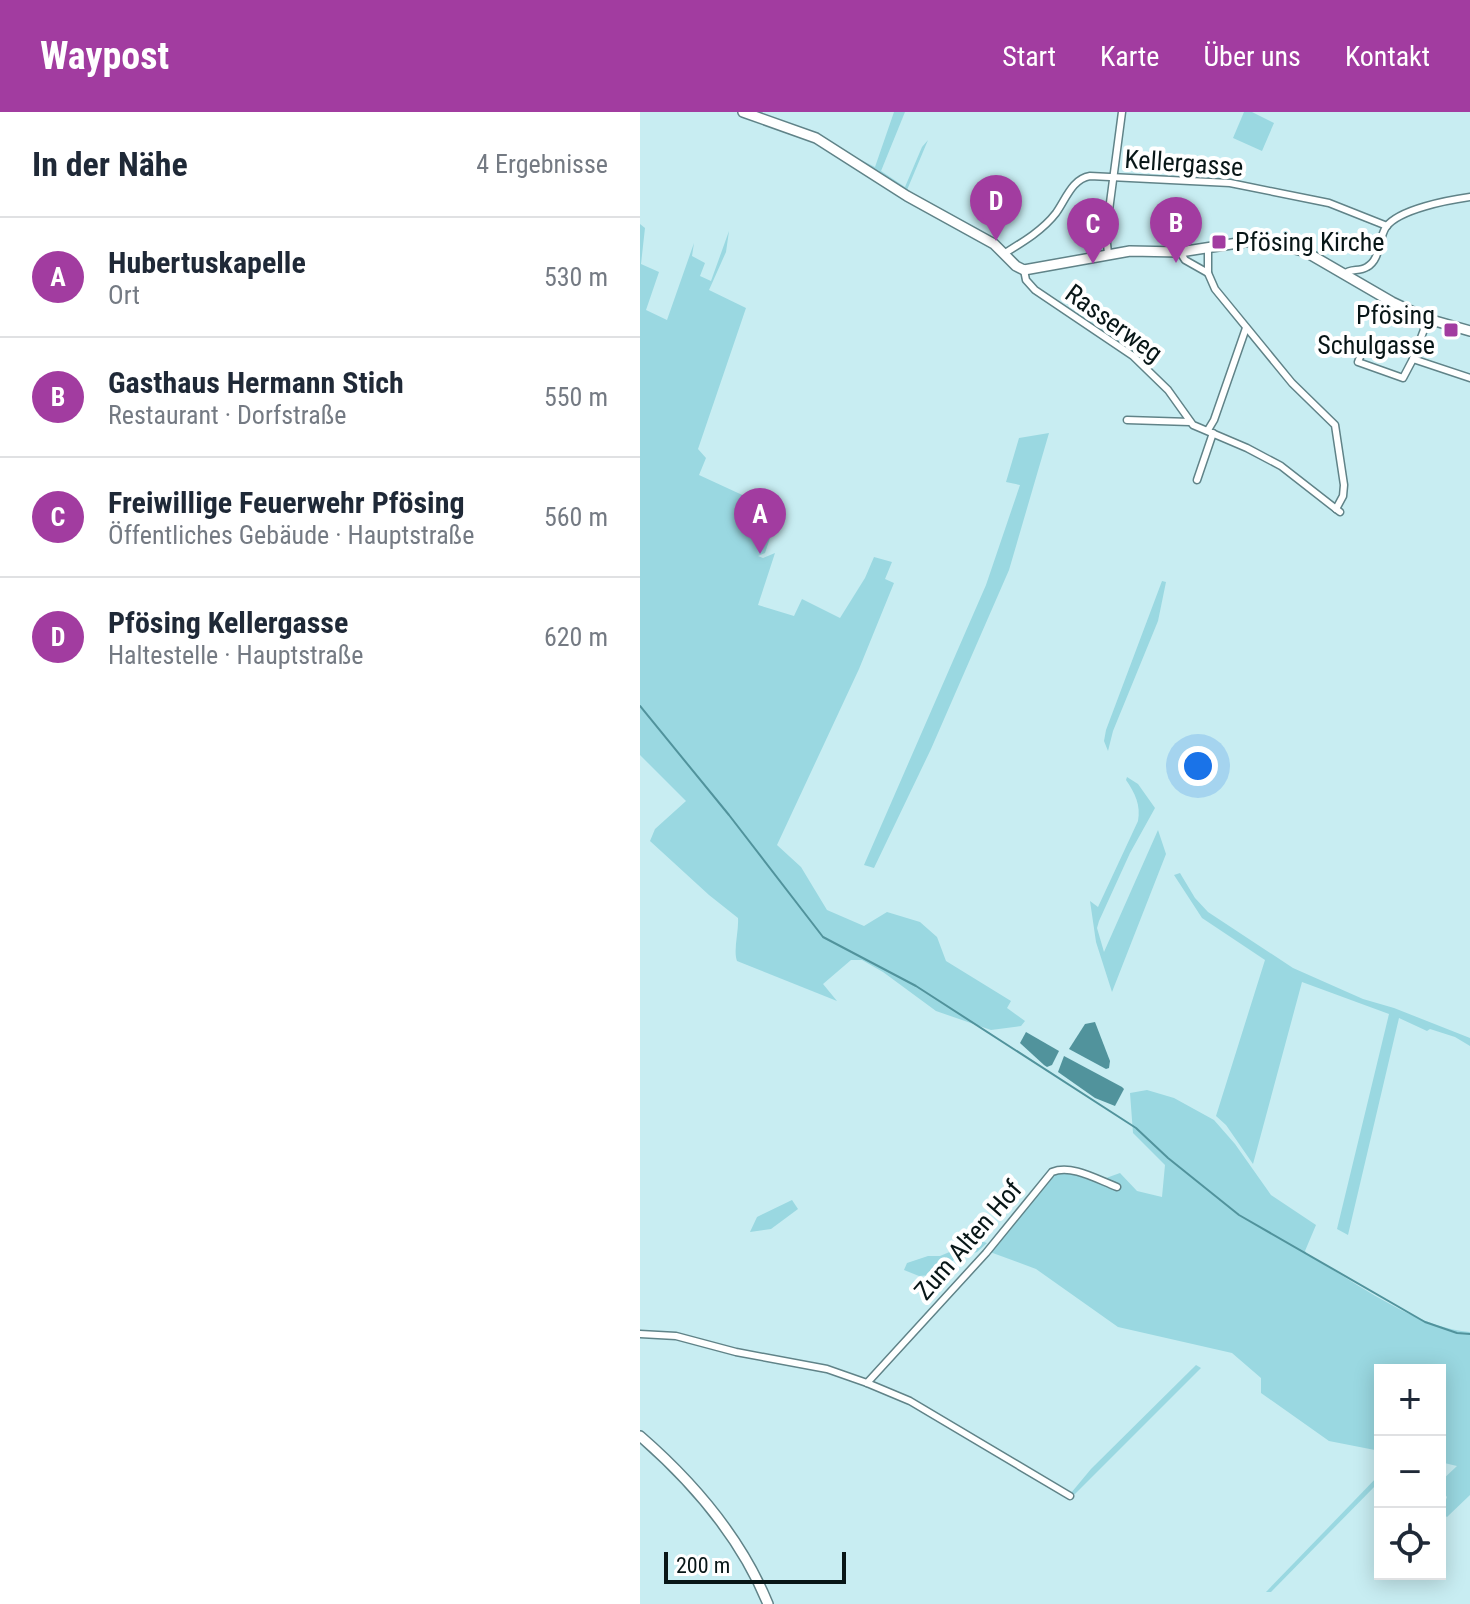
<!DOCTYPE html>
<html lang="de">
<head>
<meta charset="utf-8">
<style>
	body { margin:0; font-family:"Roboto Condensed",sans-serif; background:#f6f6f7; color:#1f2937 }
	.controls { position:absolute; right:24px; bottom:24px; display:grid; overflow:hidden; border-radius:0px; box-shadow:0 4px 20px #0003 }
	.controls button { width:72px; height:72px; display:grid; place-items:center; padding:0; border:0; border-bottom:2px solid #e0e1e3; background:#fff; color:#1f2937; font:40px sans-serif }
	.scale { position:absolute; left:24px; bottom:20px; width:182px; box-sizing:border-box; padding-left:8px; border:4px solid #081617; border-top:0; font-size:22px; line-height:28px; white-space:nowrap; color:#081617; -webkit-text-stroke:6px #fff; paint-order:stroke }
	.you { position:absolute; left:558px; top:654px; width:28px; height:28px; margin:-20px; border:6px solid #fff; border-radius:50%; background:#1a73e8; box-shadow:0 0 0 12px #1a73e833 }
	.badge { display:grid; place-items:center; width:52px; height:52px; border-radius:50%; background:#a23ca0; color:#fff; font-size:26px; font-weight:700 }
	.pin { position:absolute; translate:-50% -66px; filter:drop-shadow(0 2px 4px #0008) }
	.pin::after { content:''; position:absolute; top:42px; width:28px; height:24px; background:inherit; clip-path:polygon(0 0,100% 0,50% 100%) }
	.list { margin:0; padding:0; list-style:none }
	h2 { display:flex; justify-content:space-between; align-items:center; height:104px; margin:0; padding:0 32px; font-size:34px }
	h2 small { font-size:26px; font-weight:400; color:#747a83 }
	.list li { display:grid; grid-template-columns:52px 1fr auto; gap:24px; align-items:center; box-sizing:border-box; height:120px; padding:0 32px; border-top:2px solid #e0e1e3 }
	.list b { display:block; font-size:30px; white-space:nowrap }
	.list p { margin:0; font-size:26px; white-space:nowrap; color:#747a83 }
	.list em { font-size:26px; font-style:normal; color:#747a83 }
	.icon { flex:none; width:44px; height:44px; fill:none; stroke:currentColor; stroke-width:2; stroke-linecap:round; stroke-linejoin:round }
	.map { position:relative; flex:none; width:830px; height:1492px; overflow:hidden }
	header { display:flex; align-items:center; gap:48px; box-sizing:border-box; height:112px; padding:0 40px; background:#a23ca0; color:#fff }
	header strong { font-size:38px }
	nav { display:flex; gap:44px; margin-inline-start:auto; font-size:28px }
	main { display:flex }
	aside { flex:1; background:#fff }
	.map>svg:first-child { display:block }
	.green { fill:#9ad8e1 }
	.water { fill:#51939c }
	.lines { fill:none; stroke-linecap:round; stroke-linejoin:round }
	.stream { stroke:#51939c; stroke-width:2 }
	.street-casing { stroke:#608388; stroke-width:9 }
	.secondary-casing { stroke:#608388; stroke-width:12 }
	.street { stroke:#fff; stroke-width:6 }
	.secondary { stroke:#fff; stroke-width:9 }
	.poi-dot { fill:#a23ca0; stroke:#fff; stroke-width:3 }
	.labels { text-anchor:middle; dominant-baseline:central; stroke-width:8; stroke-linejoin:round; paint-order:stroke }
	.street-label { font-size:26px; fill:#081617; stroke:#fff }
	.poi-label { font-size:26px; fill:#081617; stroke:#fff; text-anchor:start }
</style>
</head>
<body>
<header>
<strong>Waypost</strong>
<nav><a>Start</a><a>Karte</a><a>Über uns</a><a>Kontakt</a></nav>
</header>
<main>
<aside>
<h2>In der Nähe<small>4 Ergebnisse</small></h2>
<ul class="list">
<li><span class="badge">A</span><div><b>Hubertuskapelle</b><p>Ort</p></div><em>530 m</em></li>
<li><span class="badge">B</span><div><b>Gasthaus Hermann Stich</b><p>Restaurant · Dorfstraße</p></div><em>550 m</em></li>
<li><span class="badge">C</span><div><b>Freiwillige Feuerwehr Pfösing</b><p>Öffentliches Gebäude · Hauptstraße</p></div><em>560 m</em></li>
<li><span class="badge">D</span><div><b>Pfösing Kellergasse</b><p>Haltestelle · Hauptstraße</p></div><em>620 m</em></li>
</ul>
</aside>
<div class="map">
<svg width="830" height="1492" viewBox="0 0 830 1492">
	<rect width="100%" height="100%" fill="#c8edf2"/>
	<g class="green">
		<polygon points="254,0 265,0 241,59 265,75 282,35 288,28 267,78 219,47 235,55"/>
		<polygon points="604,0 612,0 634,11 622,39 593,26"/>
		<path d="M 0,112 L 5,116 L 1,152 L 19,160 L 6,198 L 27,208 L 54,131 L 52,144 L 65,151 L 60,164 L 71,169 L 89,119 L 86,140 L 69,178 L 106,196 L 58,337 L 66,346 L 59,363 L 111,387 L 114,391 L 111,406 L 124,415 L 123,421 L 131,423 L 125,441 L 118,444 L 123,446 L 135,441 L 118,493 L 154,504 L 162,487 L 200,506 L 225,466 L 234,445 L 252,450 L 245,467 L 254,471 L 219,557 L 137,733 L 161,755 L 187,798 L 224,814 L 247,800 L 280,810 L 297,825 L 306,849 L 371,889 L 367,896 L 385,909 L 381,914 L 351,918 L 296,899 L 243,860 L 222,848 L 211,848 L 183,872 L 197,889 L 97,849 C 93,838 99,819 98,806 L 69,783 L 10,729 L 15,717 L 46,689 L 0,643 Z"/>
		<polygon points="409,321 369,458 291,637 234,756 224,753 346,473 380,373 366,370 379,326"/>
		<polygon points="522,469 526,470 518,509 473,619 468,639 464,629 466,618"/>
		<path d="M 487,665 L 498,672 L 515,696 L 490,741 L 459,809 L 457,816 L 464,840 L 518,718 L 526,742 L 472,880 L 456,830 L 450,789 L 458,795 L 498,709 C 501,693 495,681 486,668 Z"/>
		<polygon points="540,761 555,786 568,800 653,856 723,887 754,896 830,926 830,934 815,925 790,917 787,919 759,906 708,1123 697,1117 749,902 662,870 613,1052 586,1013 576,1004 625,848 562,806 534,763"/>
		<path d="M 507,978 L 534,986 L 574,1008 L 595,1032 L 631,1083 L 676,1113 L 665,1139 L 667,1142 C 713,1169 776,1216 830,1220 L 830,1383 L 807,1405 L 801,1401 L 807,1385 L 800,1377 L 800,1370 L 817,1354 L 800,1350 L 800,1258 L 740,1258 L 740,1339 L 689,1329 L 621,1281 L 621,1266 L 592,1241 L 478,1215 L 396,1157 L 350,1140 L 414,1064 L 424,1059 L 455,1070 L 480,1061 L 497,1079 L 522,1085 L 525,1053 L 493,1021 L 490,981 Z"/>
		<polygon points="152,1088 158,1097 131,1117 110,1120 117,1105"/>
		<polygon points="338,1128 347,1131 337,1140 314,1148 291,1163 279,1164 264,1158 267,1151 288,1144 300,1144"/>
		<polygon points="556,1253 561,1256 434,1383 431,1381 451,1357"/>
		<polygon points="740,1362 740,1369 631,1480 626,1480"/>
	</g>
	<g class="water">
		<polygon points="455,910 470,949 469,956 466,957 429,937 445,912"/>
		<polygon points="386,920 419,939 412,953 407,955 404,953 380,931"/>
		<polygon points="424,944 482,975 484,977 475,994 455,986 418,960"/>
	</g>
	<g class="lines">
		<polyline class="stream" points="0,594 89,703 183,825 276,874 496,1016 528,1046 599,1103 785,1210 817,1221 830,1222"/>
		<g class="street-casing">
			<g id="street">
				<polyline points="568,136 568,161 575,177 652,271 695,313 704,373 703,384 696,397"/>
				<polyline points="540,140 545,148 568,161"/>
				<path d="M 365,141 C 383,130 403,118 416,101 C 426,87 432,67 450,64 L 590,71 L 689,91 L 747,114"/>
				<polyline points="468,142 466,121 482,0"/>
				<polyline points="384,158 386,168 395,178 493,244 528,278 553,313 607,336 641,354 700,400"/>
				<path d="M 704,162 C 711,156 719,160 727,155 C 741,147 738,127 746,115 C 759,97 809,88 830,85"/>
				<polyline points="720,245 718,250 763,266 773,247 788,207"/>
				<polyline points="773,247 830,266"/>
				<polyline points="487,308 550,310"/>
				<polyline points="568,318 574,308 606,216"/>
				<polyline points="557,368 573,321"/>
				<polyline points="0,1222 36,1224 96,1240 187,1257 227,1271 270,1289 430,1384"/>
				<path d="M 227,1271 L 346,1141 L 412,1060 C 432,1052 458,1068 477,1075"/>
			</g>
		</g>
		<g class="secondary-casing">
			<g id="secondary">
				<polyline points="103,0 176,26 267,84 354,132 376,154 384,158 490,139 540,140 611,129 630,130 666,140 752,190 788,207 830,219"/>
				<path d="M 0,1324 C 53,1370 101,1426 128,1492"/>
			</g>
		</g>
		<use href="#street" class="street"/>
		<use href="#secondary" class="secondary"/>
	</g>
	<g class="poi-dot">
		<rect x="571" y="122" width="16" height="16" rx="4"/>
		<rect x="803" y="210" width="16" height="16" rx="4"/>
	</g>
	<g class="labels">
		<g class="street-label">
			<text transform="translate(544 51) rotate(4)">Kellergasse</text>
			<text transform="translate(474 211) rotate(36)">Rasserweg</text>
			<text transform="translate(328 1128) rotate(-49)">Zum Alten Hof</text>
		</g>
		<g class="poi-label">
			<text x="595" y="130">Pfösing Kirche</text>
			<text x="795" y="203" text-anchor="end">Pfösing<tspan x="795" dy="30">Schulgasse</tspan></text>
		</g>
	</g>
</svg>
<div class="controls">
<button>+</button>
<button>−</button>
<button><svg class="icon" aria-label="locate" viewBox="0 0 24 24"><circle cx="12" cy="12" r="6"/><path d="M12 2v4M12 18v4M2 12h4M18 12h4"/></svg></button>
</div>
<div class="scale">200 m</div>
<div class="you"></div>
<div class="pin badge" style="left:120px;top:442px">A</div>
<div class="pin badge" style="left:536px;top:151px">B</div>
<div class="pin badge" style="left:453px;top:152px">C</div>
<div class="pin badge" style="left:356px;top:129px">D</div>
</div>
</main>
</body>
</html>
